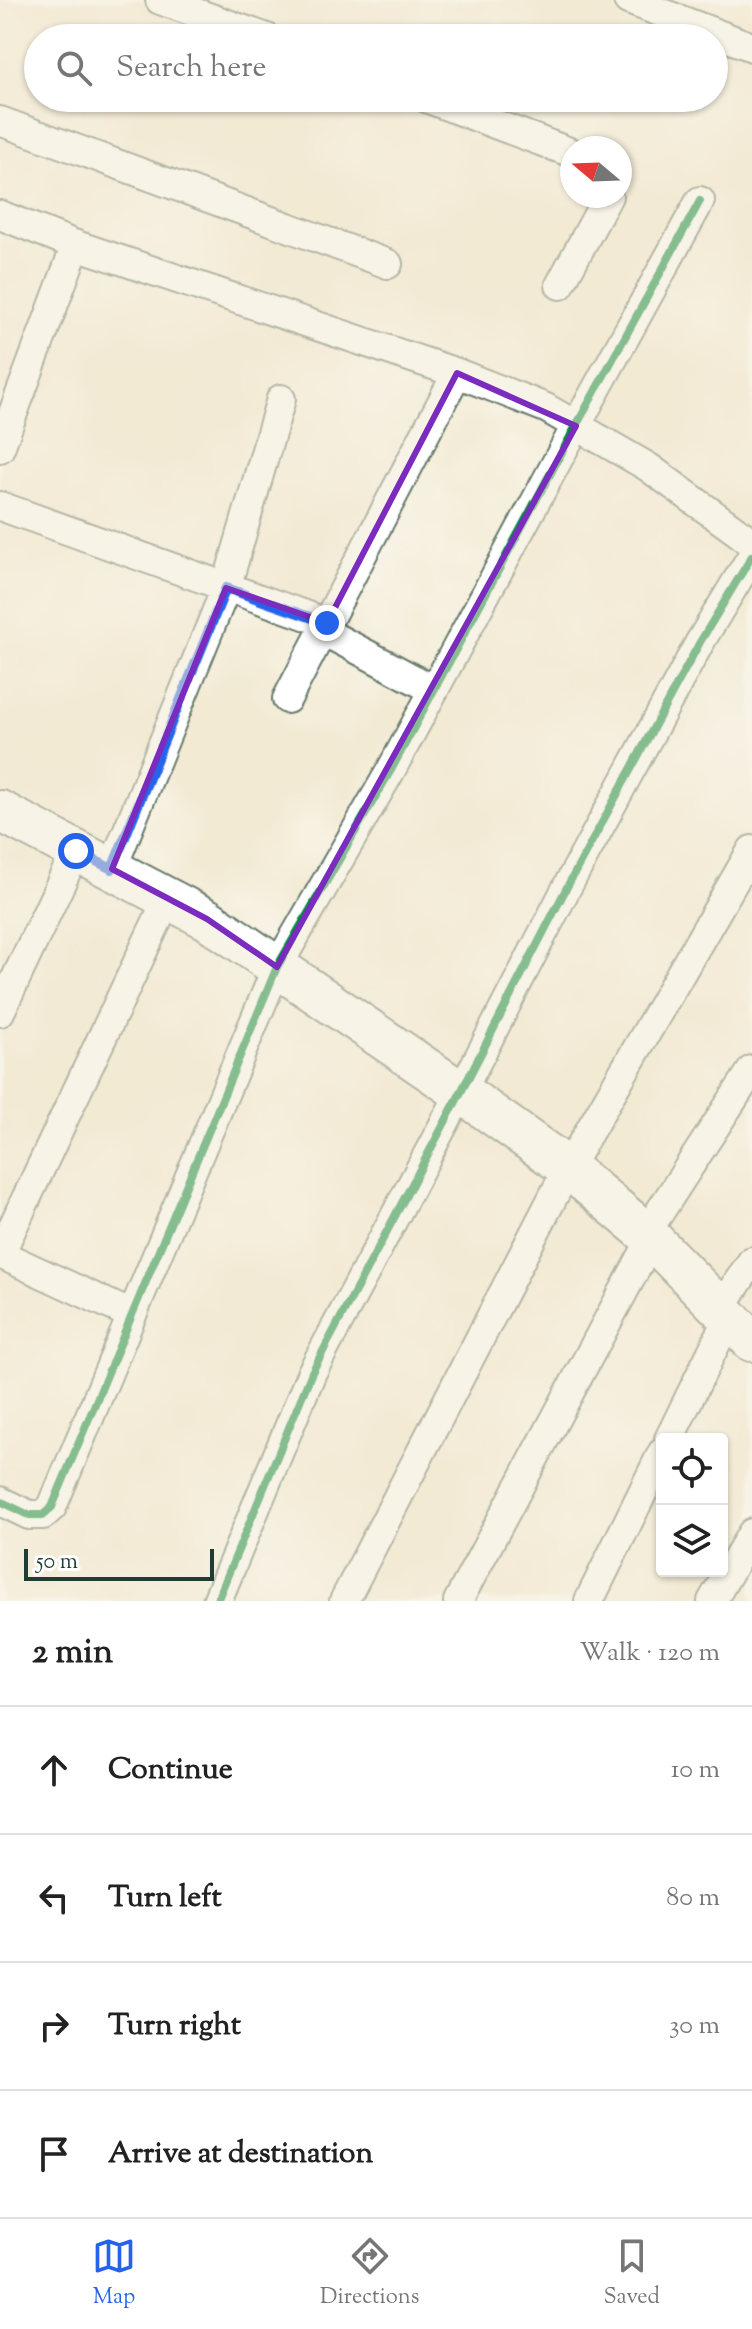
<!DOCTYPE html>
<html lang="en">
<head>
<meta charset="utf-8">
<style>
	body { margin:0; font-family:"Sorts Mill Goudy",serif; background:#f6f6f6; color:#222 }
	.controls { position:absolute; right:24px; bottom:24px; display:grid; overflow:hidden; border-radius:8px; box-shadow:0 2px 6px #0004 }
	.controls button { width:72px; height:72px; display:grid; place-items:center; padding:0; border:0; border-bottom:2px solid #e0e0e0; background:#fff; color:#222; font:40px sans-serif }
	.compass { position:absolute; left:560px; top:136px; width:72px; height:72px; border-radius:50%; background:#fff; box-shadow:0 2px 6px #0004; rotate:289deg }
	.scale { position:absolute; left:24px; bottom:20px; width:190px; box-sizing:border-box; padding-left:8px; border:4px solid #1f3d34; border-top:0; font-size:22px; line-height:28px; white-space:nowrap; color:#1f3d34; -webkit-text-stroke:6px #fff; paint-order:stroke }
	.stop { position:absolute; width:24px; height:24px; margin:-18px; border:6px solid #2563eb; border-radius:50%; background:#fff }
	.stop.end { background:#2563eb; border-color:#fff; box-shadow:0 2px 8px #0008 }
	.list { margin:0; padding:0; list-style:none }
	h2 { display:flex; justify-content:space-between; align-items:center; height:104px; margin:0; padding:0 32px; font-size:34px }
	h2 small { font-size:26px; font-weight:400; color:#767676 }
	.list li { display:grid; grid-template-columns:52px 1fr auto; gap:24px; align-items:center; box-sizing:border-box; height:128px; padding:0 32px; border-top:2px solid #e0e0e0 }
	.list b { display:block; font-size:30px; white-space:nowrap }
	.list em { font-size:26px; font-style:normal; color:#767676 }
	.icon { flex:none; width:44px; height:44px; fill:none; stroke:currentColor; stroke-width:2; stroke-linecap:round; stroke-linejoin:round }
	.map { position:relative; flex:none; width:752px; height:1601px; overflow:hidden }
	.search { position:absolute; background:#fff; box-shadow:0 2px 6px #0004; left:24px; right:24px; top:24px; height:88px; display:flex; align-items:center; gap:20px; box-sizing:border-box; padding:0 28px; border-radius:44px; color:#767676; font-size:30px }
	.sheet { height:616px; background:#fff }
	nav { display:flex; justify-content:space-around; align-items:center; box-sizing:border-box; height:112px; border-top:2px solid #e0e0e0; background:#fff; font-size:22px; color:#767676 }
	nav a { display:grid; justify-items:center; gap:4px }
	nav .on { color:#2563eb }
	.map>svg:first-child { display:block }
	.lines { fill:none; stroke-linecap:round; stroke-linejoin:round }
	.street-casing { stroke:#697a6c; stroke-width:32 }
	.secondary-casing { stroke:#697a6c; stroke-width:44 }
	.street { stroke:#fff; stroke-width:28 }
	.secondary { stroke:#fff; stroke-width:40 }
	.cycleway-casing { stroke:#fff; stroke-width:13 }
	.cycleway { stroke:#00873e; stroke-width:8 }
	.route { stroke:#2563eb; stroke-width:10 }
	.marked { fill:none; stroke:#7b2cbf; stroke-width:6; stroke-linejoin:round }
</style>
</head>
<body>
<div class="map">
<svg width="752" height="1601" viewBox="0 0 752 1601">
	<rect width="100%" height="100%" fill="#fff"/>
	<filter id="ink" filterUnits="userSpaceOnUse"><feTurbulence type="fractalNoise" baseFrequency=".0125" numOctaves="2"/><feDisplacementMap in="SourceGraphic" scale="16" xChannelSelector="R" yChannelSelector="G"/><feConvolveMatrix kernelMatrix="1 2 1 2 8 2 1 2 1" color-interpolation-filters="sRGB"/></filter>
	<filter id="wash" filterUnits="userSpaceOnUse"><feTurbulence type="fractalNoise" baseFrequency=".006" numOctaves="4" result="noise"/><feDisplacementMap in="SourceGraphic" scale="32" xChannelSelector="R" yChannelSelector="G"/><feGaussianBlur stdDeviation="1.8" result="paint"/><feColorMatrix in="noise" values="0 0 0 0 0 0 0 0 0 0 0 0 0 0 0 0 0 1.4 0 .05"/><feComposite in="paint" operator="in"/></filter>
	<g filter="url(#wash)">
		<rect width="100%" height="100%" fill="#f2ead3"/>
	</g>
	<g filter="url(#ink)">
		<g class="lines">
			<g class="street-casing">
				<g id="street">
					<polyline points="160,0 267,38"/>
					<polyline points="628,0 752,47"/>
					<polyline points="426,98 572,153"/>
					<polyline points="0,121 388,264"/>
					<polyline points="0,215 76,245 457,373 546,408 648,467 742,535 752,544"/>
					<polyline points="560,285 608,196"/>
					<polyline points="0,448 76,245"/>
					<polyline points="0,506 327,623"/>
					<polyline points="323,631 434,690"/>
					<polyline points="287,699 457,373"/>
					<polyline points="112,869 226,588 281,399"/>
					<polyline points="0,1012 76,851"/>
					<polyline points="646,1233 752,1070"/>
					<polyline points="0,1254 168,898"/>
					<polyline points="0,1254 132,1315"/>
					<polyline points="720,1309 752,1261"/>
					<polyline points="669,1439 729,1317"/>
					<polyline points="0,1501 29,1515 43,1515 52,1507 277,967 391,770 576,426 700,201"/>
					<polyline points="217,1601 312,1372 461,1092 567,887 700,642 752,556"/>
					<polyline points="344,1601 568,1168 752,850"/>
					<polyline points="458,1601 652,1238"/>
					<polyline points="589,1601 662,1453"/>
					<polyline points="712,1601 752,1533"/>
				</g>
			</g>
			<g class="secondary-casing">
				<polyline id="secondary" points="0,811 207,919 461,1092 568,1168 646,1233 752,1341"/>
			</g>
			<use href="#street" class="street"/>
			<use href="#secondary" class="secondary"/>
			<g class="cycleway-casing">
				<g id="cycleway">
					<polyline points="0,1501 29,1515 43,1515 52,1507 277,967 391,770 576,426 700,201"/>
					<polyline points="217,1601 312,1372 461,1092 567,887 700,642 752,556"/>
				</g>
			</g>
			<use href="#cycleway" class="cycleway"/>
		</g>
	</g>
	<g class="lines" filter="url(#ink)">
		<polyline class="route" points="76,851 112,869 226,588 327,623"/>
	</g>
	<path d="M0 0H752V1601H0ZM 457,373 L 576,426 L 277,967 L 207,919 L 112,869 L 226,588 L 327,623 Z" fill="#f2ead3" fill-opacity=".55" fill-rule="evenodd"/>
	<path class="marked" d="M 457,373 L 576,426 L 277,967 L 207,919 L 112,869 L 226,588 L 327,623 Z"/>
</svg>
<div class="controls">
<button><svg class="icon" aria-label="locate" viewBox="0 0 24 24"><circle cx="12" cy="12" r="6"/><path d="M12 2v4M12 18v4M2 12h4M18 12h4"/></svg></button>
<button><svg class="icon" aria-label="layers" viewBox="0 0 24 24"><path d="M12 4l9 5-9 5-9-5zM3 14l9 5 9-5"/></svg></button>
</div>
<svg class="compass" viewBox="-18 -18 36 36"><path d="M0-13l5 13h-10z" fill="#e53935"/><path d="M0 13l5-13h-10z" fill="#767676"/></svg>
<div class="scale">50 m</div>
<div class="stop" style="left:76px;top:851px"></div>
<div class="stop end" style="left:327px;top:623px"></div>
<div class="search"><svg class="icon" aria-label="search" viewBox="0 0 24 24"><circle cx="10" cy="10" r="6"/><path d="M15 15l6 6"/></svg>Search here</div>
</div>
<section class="sheet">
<h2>2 min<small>Walk · 120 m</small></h2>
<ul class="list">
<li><svg class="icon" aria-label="ahead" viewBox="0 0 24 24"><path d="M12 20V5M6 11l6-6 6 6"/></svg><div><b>Continue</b></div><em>10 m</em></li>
<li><svg class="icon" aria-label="left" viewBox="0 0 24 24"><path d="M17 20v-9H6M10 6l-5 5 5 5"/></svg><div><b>Turn left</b></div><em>80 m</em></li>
<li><svg class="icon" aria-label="right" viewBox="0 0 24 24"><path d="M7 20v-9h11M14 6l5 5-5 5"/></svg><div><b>Turn right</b></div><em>30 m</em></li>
<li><svg class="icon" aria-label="arrive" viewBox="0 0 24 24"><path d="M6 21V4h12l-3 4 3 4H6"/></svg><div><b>Arrive at destination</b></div></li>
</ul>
</section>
<nav>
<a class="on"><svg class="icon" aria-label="map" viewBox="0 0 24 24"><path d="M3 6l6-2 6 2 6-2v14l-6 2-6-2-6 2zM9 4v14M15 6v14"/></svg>Map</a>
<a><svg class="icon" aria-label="directions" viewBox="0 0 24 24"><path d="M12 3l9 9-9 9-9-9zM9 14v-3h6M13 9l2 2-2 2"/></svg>Directions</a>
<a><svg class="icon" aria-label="saved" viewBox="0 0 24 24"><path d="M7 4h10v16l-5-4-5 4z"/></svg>Saved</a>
</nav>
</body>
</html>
